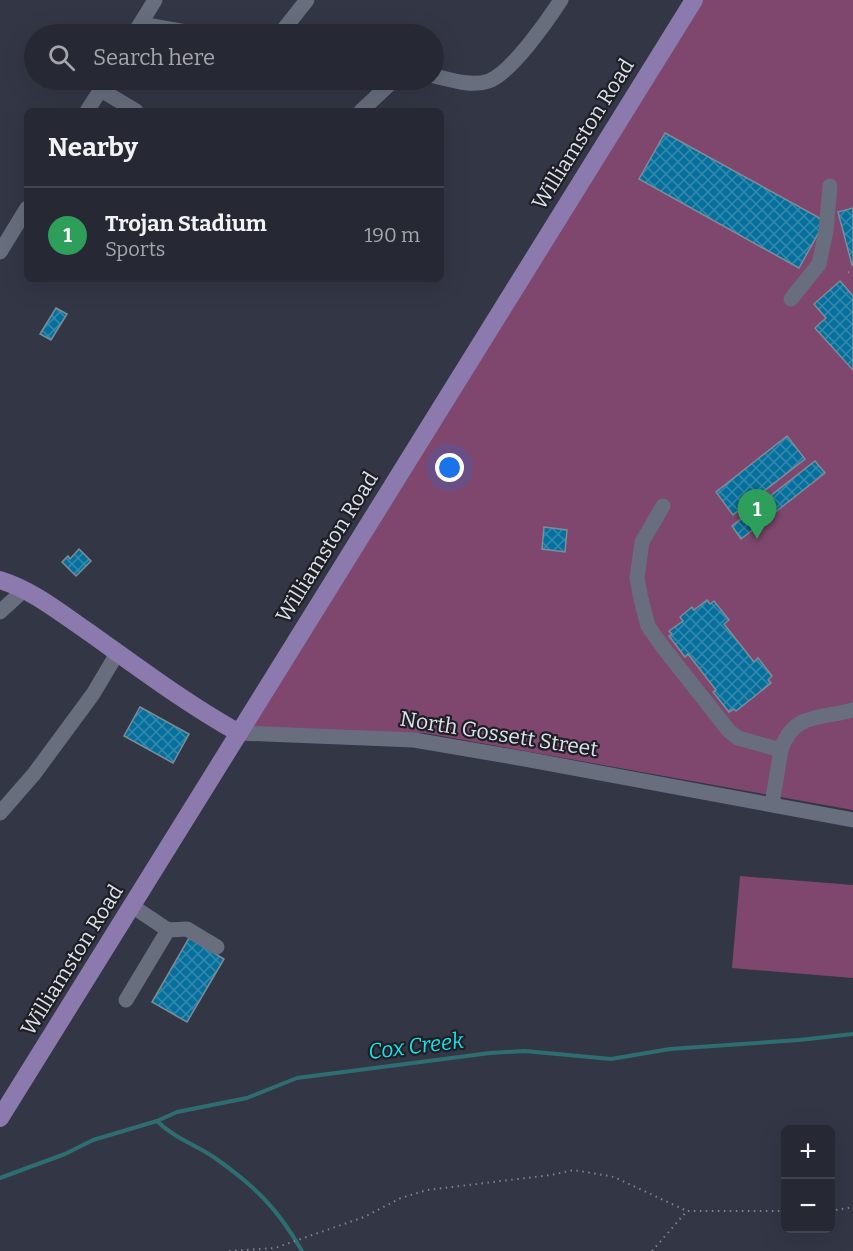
<!DOCTYPE html>
<html lang="en">
<head>
<meta charset="utf-8">
<style>
	body { margin:0; font-family:Bitter,serif; background:#2e313c; color:#f1f3f6 }
	.controls { position:absolute; right:18px; bottom:18px; display:grid; overflow:hidden; border-radius:9px; box-shadow:0 6px 24px #0002 }
	.controls button { width:54px; height:54px; display:grid; place-items:center; padding:0; border:0; border-bottom:2px solid #42454f; background:#262934; color:#f1f3f6; font:30px sans-serif }
	.you { position:absolute; left:450px; top:468px; width:21px; height:21px; margin:-15px; border:4px solid #fff; border-radius:50%; background:#1a73e8; box-shadow:0 0 0 9px #1a73e833 }
	.badge { display:grid; place-items:center; width:39px; height:39px; border-radius:50%; background:#ea580c; color:#fff; font-size:20px; font-weight:700 }
	.pin { position:absolute; translate:-50% -50px; filter:drop-shadow(0 2px 3px #0008) }
	.pin::after { content:''; position:absolute; top:32px; width:21px; height:18px; background:inherit; clip-path:polygon(0 0,100% 0,50% 100%) }
	.list { margin:0; padding:0; list-style:none }
	h2 { display:flex; justify-content:space-between; align-items:center; height:78px; margin:0; padding:0 24px; font-size:26px }
	h2 small { font-size:20px; font-weight:400; color:#a4a6ac }
	.list li { display:grid; grid-template-columns:39px 1fr auto; gap:18px; align-items:center; box-sizing:border-box; height:96px; padding:0 24px; border-top:2px solid #42454f }
	.list b { display:block; font-size:22px; white-space:nowrap }
	.list p { margin:0; font-size:20px; white-space:nowrap; color:#a4a6ac }
	.list em { font-size:20px; font-style:normal; color:#a4a6ac }
	.icon { flex:none; width:33px; height:33px; fill:none; stroke:currentColor; stroke-width:2; stroke-linecap:round; stroke-linejoin:round }
	.map { position:relative; flex:none; width:853px; height:1251px; overflow:hidden }
	.search { position:absolute; background:#262934; box-shadow:0 6px 24px #0002; left:24px; top:24px; width:420px; height:66px; display:flex; align-items:center; gap:15px; box-sizing:border-box; padding:0 21px; border-radius:33px; color:#a4a6ac; font-size:22px }
	.panel { position:absolute; background:#262934; box-shadow:0 6px 24px #0002; left:24px; top:108px; width:420px; height:174px; border-radius:9px }
	.map>svg:first-child { display:block }
	.park { fill:#7f476e }
	.lines { fill:none; stroke-linecap:round; stroke-linejoin:round }
	.stream { stroke:#2e6d70; stroke-width:4 }
	.building { fill:url(#building-cross-hatch); stroke:#7c8d97; stroke-width:1.5 }
	.path { stroke:#7e828e; stroke-width:2; stroke-dasharray:1.5 4.5; stroke-linecap:butt }
	.minor { stroke:#686e7d; stroke-width:15 }
	.major { stroke:#8c79ae; stroke-width:18 }
	.labels { text-anchor:middle; dominant-baseline:central; stroke-width:4.5; stroke-linejoin:round; paint-order:stroke }
	.street-label { font-size:21px; fill:#dee1ea; stroke:#1d1f25 }
	.water-label { font-size:22px; font-style:italic; fill:#18dee7; stroke:#1d1f25 }
</style>
</head>
<body>
<div class="map">
<svg width="853" height="1251" viewBox="0 0 853 1251">
	<defs>
		<pattern id="building-cross-hatch" width="8" height="8" patternUnits="userSpaceOnUse" patternTransform="scale(1.5)"><rect width="8" height="8" fill="#066f9b"/><path d="M0 0l8 8M0 8l8-8" fill="none" stroke="#368aae"/></pattern>
	</defs>
	<rect width="100%" height="100%" fill="#333745"/>
	<g class="park">
		<polygon points="693,0 853,0 853,810 425,733 239,733"/>
		<polygon points="740,876 853,885 853,978 732,968"/>
	</g>
	<g class="lines">
		<g class="stream">
			<path d="M 157,1121 C 174,1138 196,1145 215,1158 C 255,1186 278,1209 302,1251"/>
			<polyline points="0,1178 65,1154 93,1140 157,1121 177,1112 247,1098 297,1078 490,1053 525,1051 611,1059 670,1049 799,1040 853,1034"/>
		</g>
	</g>
	<g class="building">
		<polygon points="665,133 825,221 799,268 639,179"/>
		<polygon points="853,208 853,264 852,265 838,212"/>
		<polygon points="840,281 853,296 853,370 815,328 826,318 814,304"/>
		<polygon points="56,308 67,314 51,340 40,334"/>
		<polygon points="787,436 805,459 733,515 716,492"/>
		<polygon points="815,461 825,473 741,539 732,526"/>
		<polygon points="544,527 567,530 565,552 542,549"/>
		<polygon points="79,549 91,561 76,576 62,562 68,556 70,559"/>
		<polygon points="707,600 710,604 714,601 729,620 724,624 754,662 758,658 772,676 768,680 771,683 736,711 734,709 729,712 713,692 716,690 688,654 685,657 669,636 672,634 669,631 683,621 680,617 692,607 694,610"/>
		<polygon points="140,707 189,734 173,763 124,736"/>
		<polygon points="189,938 224,959 187,1022 152,1002"/>
	</g>
	<g class="lines">
		<g class="path">
			<polyline points="848,272 853,274"/>
			<polyline points="830,1211 853,1207"/>
			<polyline points="229,1251 275,1248 364,1217 401,1198 427,1190 551,1175 574,1170 614,1177 687,1211"/>
			<polyline points="652,1251 687,1211 786,1211"/>
		</g>
		<g class="minor">
			<polyline points="141,24 197,34"/>
			<polyline points="134,34 155,0"/>
			<polyline points="280,34 307,0"/>
			<path d="M 434,76 C 451,80 472,87 489,81 C 511,73 548,20 561,0"/>
			<polyline points="101,90 136,111"/>
			<polyline points="87,111 107,80"/>
			<polyline points="361,111 394,80"/>
			<polyline points="0,252 27,208"/>
			<polyline points="791,299 819,264 826,231 830,186"/>
			<path d="M 663,506 L 642,542 L 637,578 L 641,599 L 648,626 L 662,646 L 729,731 L 738,738 L 781,750 C 793,712 821,719 853,710"/>
			<polyline points="0,612 24,590"/>
			<polyline points="239,733 414,740 525,759 853,820"/>
			<polyline points="772,804 781,750"/>
			<polyline points="0,813 34,774 93,694 118,652"/>
			<polyline points="168,930 187,929 217,947"/>
			<polyline points="126,1000 168,930 132,906"/>
		</g>
		<g class="major">
			<path d="M 0,580 C 33,590 62,614 90,633 C 139,668 187,704 239,733"/>
			<polyline points="0,1118 694,0"/>
		</g>
	</g>
	<g class="labels">
		<g class="street-label">
			<text transform="translate(583 134) rotate(-58)">Williamston Road</text>
			<text transform="translate(327 547) rotate(-58)">Williamston Road</text>
			<text transform="translate(499 734) rotate(9)">North Gossett Street</text>
			<text transform="translate(72 960) rotate(-58)">Williamston Road</text>
		</g>
		<g class="water-label">
			<text transform="translate(416 1046) rotate(-7)">Cox Creek</text>
		</g>
	</g>
</svg>
<div class="controls">
<button>+</button>
<button>−</button>
</div>
<div class="you"></div>
<div class="pin badge" style="left:757px;top:539px;background:#2e9e5b">1</div>
<div class="search"><svg class="icon" aria-label="search" viewBox="0 0 24 24"><circle cx="10" cy="10" r="6"/><path d="M15 15l6 6"/></svg>Search here</div>
<section class="panel">
<h2>Nearby<small></small></h2>
<ul class="list">
<li><span class="badge" style="background:#2e9e5b">1</span><div><b>Trojan Stadium</b><p>Sports</p></div><em>190 m</em></li>
</ul>
</section>
</div>
</body>
</html>
